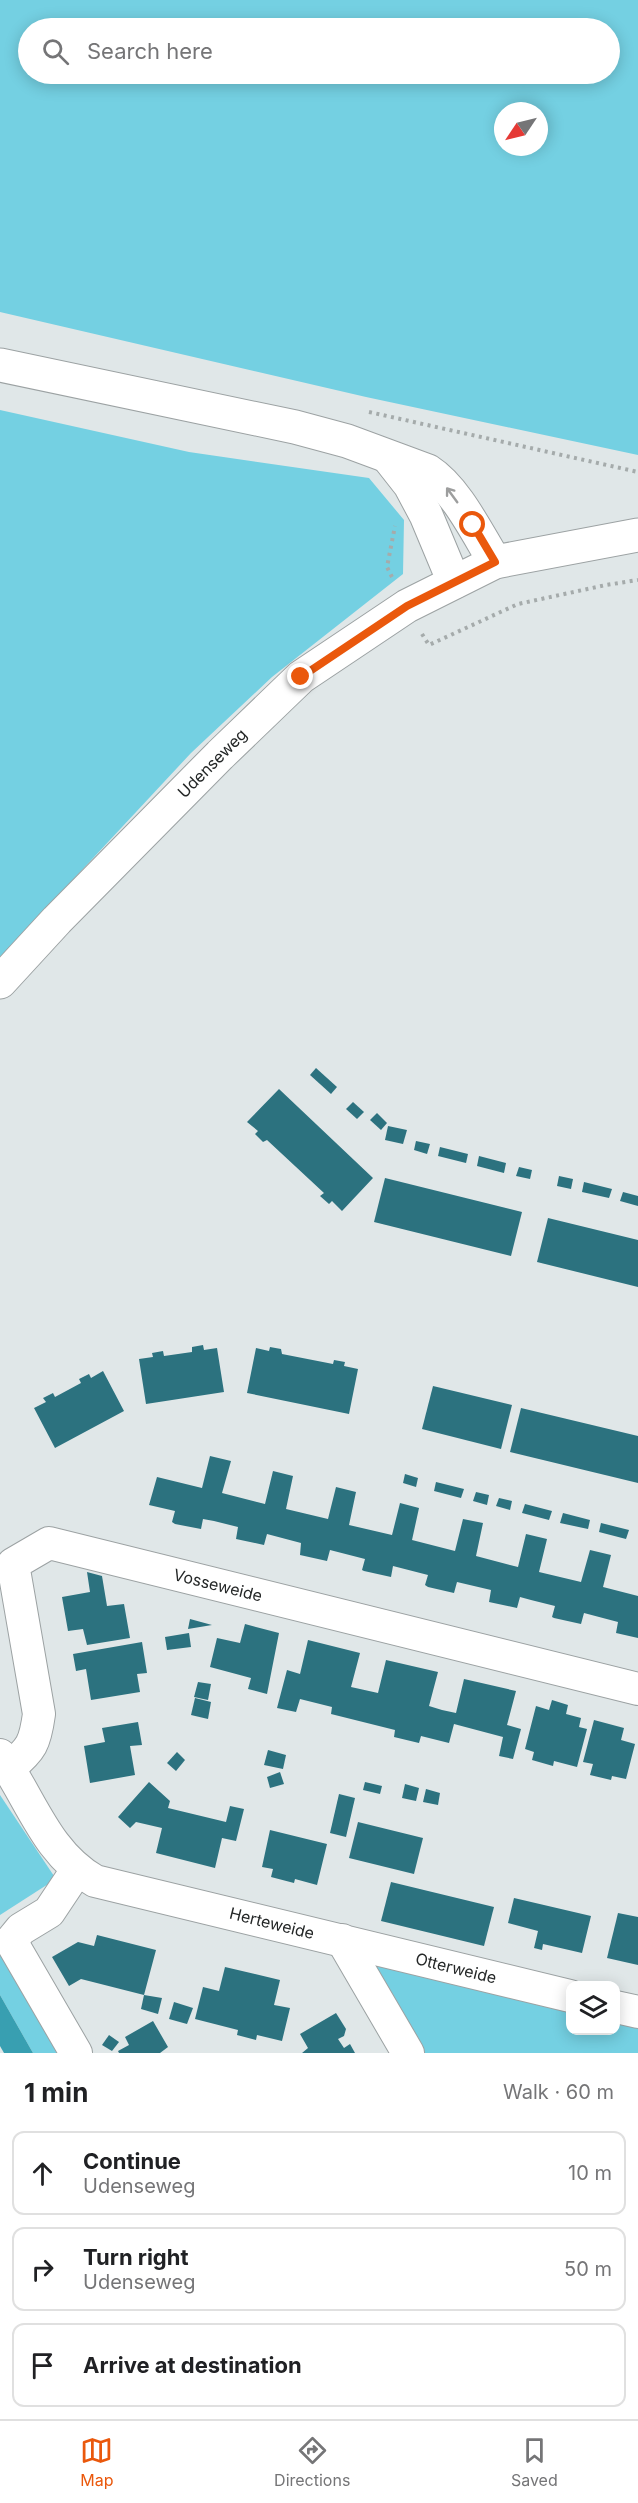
<!DOCTYPE html>
<html lang="en">
<head>
<meta charset="utf-8">
<style>
	body { margin:0; font-family:Inter,sans-serif; background:#f2f2f2; color:#202124 }
	.controls { position:absolute; right:18px; bottom:18px; display:grid; overflow:hidden; border-radius:12px; box-shadow:0 3px 15px #0003 }
	.controls button { width:54px; height:54px; display:grid; place-items:center; padding:0; border:0; border-bottom:2px solid #e0e0e0; background:#fff; color:#202124; font:30px sans-serif }
	.compass { position:absolute; left:494px; top:102px; width:54px; height:54px; border-radius:50%; background:#fff; box-shadow:0 3px 15px #0003; rotate:235deg }
	.stop { position:absolute; width:18px; height:18px; margin:-14px; border:4px solid #ea580c; border-radius:50%; background:#fff }
	.stop.end { background:#ea580c; border-color:#fff; box-shadow:0 2px 6px #0008 }
	.list { margin:0; padding:0; list-style:none }
	h2 { display:flex; justify-content:space-between; align-items:center; height:78px; margin:0; padding:0 24px; font-size:26px }
	h2 small { font-size:20px; font-weight:400; color:#757577 }
	.list li { display:grid; grid-template-columns:39px 1fr auto; gap:18px; align-items:center; box-sizing:border-box; height:84px; margin:0 12px 12px; padding:0 12px; border:2px solid #e0e0e0; border-radius:12px }
	.list b { display:block; font-size:22px; white-space:nowrap }
	.list p { margin:0; font-size:20px; white-space:nowrap; color:#757577 }
	.list em { font-size:20px; font-style:normal; color:#757577 }
	.icon { flex:none; width:33px; height:33px; fill:none; stroke:currentColor; stroke-width:2; stroke-linecap:round; stroke-linejoin:round }
	.map { position:relative; flex:none; width:638px; height:2053px; overflow:hidden }
	.search { position:absolute; background:#fff; box-shadow:0 3px 15px #0003; left:18px; right:18px; top:18px; height:66px; display:flex; align-items:center; gap:15px; box-sizing:border-box; padding:0 21px; border-radius:33px; color:#757577; font-size:22px }
	.sheet { height:366px; background:#fff }
	nav { display:flex; justify-content:space-around; align-items:center; box-sizing:border-box; height:84px; border-top:2px solid #e0e0e0; background:#fff; font-size:16px; color:#757577 }
	nav a { display:grid; justify-items:center; gap:3px }
	nav .on { color:#ea580c }
	.map>svg:first-child { display:block }
	.green { fill:#74d0e2; fill-rule:evenodd }
	.water { fill:#389fb1 }
	.building { fill:#2c727f }
	.lines { fill:none; stroke-linecap:round; stroke-linejoin:round }
	.street-casing { stroke:#9ca2a3; stroke-width:34 }
	.secondary-casing { stroke:#9ca2a3; stroke-width:35 }
	.path { stroke:#a5abab; stroke-width:4; stroke-dasharray:3 4.5; stroke-linecap:butt }
	.street { stroke:#fff; stroke-width:32 }
	.secondary { stroke:#fff; stroke-width:33 }
	.oneway { stroke:#9d9e9e }
	.route { stroke:#ea580c; stroke-width:8 }
	.labels { text-anchor:middle; dominant-baseline:central; stroke-width:6; stroke-linejoin:round; paint-order:stroke }
	.street-label { font-size:16px; fill:#252828; stroke:#fff }
</style>
</head>
<body>
<div class="map">
<svg width="638" height="2053" viewBox="0 0 638 2053">
	<rect width="100%" height="100%" fill="#e0e7e8"/>
	<g class="green">
		<path d="M 0,0 L 638,0 L 638,455 L 366,397 L 0,312 ZM 610,28 L 610,74 L 28,74 L 28,28 ZM 503,111 L 539,111 L 539,147 L 503,147 Z"/>
		<polygon points="0,410 189,452 369,478 404,520 403,574 272,677 191,753 0,958"/>
		<polygon points="0,1795 56,1879 0,1915"/>
		<polygon points="0,1950 58,2053 33,2053 0,1995"/>
		<polygon points="368,1962 570,2007 570,2030 616,2030 616,2019 638,2024 638,2053 420,2053"/>
	</g>
	<polygon class="water" points="0,1995 33,2053 4,2053 0,2046"/>
	<g class="building">
		<polygon points="316,1068 337,1087 331,1094 310,1075"/>
		<polygon points="279,1089 373,1178 342,1211 332,1201 329,1204 320,1196 324,1193 267,1140 263,1142 255,1134 258,1131 247,1122"/>
		<polygon points="353,1102 364,1112 357,1119 346,1109"/>
		<polygon points="377,1113 387,1123 381,1130 370,1120"/>
		<polygon points="388,1126 407,1130 403,1144 385,1140"/>
		<polygon points="416,1141 430,1144 427,1154 414,1150"/>
		<polygon points="440,1147 468,1154 466,1163 438,1156"/>
		<polygon points="479,1156 506,1163 504,1173 477,1166"/>
		<polygon points="519,1167 532,1170 530,1179 516,1176"/>
		<polygon points="559,1176 573,1179 571,1189 557,1186"/>
		<polygon points="385,1178 522,1212 511,1256 374,1222"/>
		<polygon points="584,1182 612,1189 609,1198 582,1192"/>
		<polygon points="623,1192 638,1196 638,1206 620,1201"/>
		<polygon points="548,1218 638,1240 638,1287 537,1262"/>
		<polygon points="203,1345 204,1350 217,1348 224,1392 146,1404 139,1359 153,1357 152,1353 163,1351 164,1356 192,1352 192,1347"/>
		<polygon points="270,1347 281,1349 282,1354 333,1364 334,1360 345,1362 344,1366 358,1369 349,1414 247,1393 256,1348 269,1351"/>
		<polygon points="103,1371 124,1411 55,1448 34,1408 46,1402 43,1398 53,1393 55,1397 81,1383 79,1379 89,1374 91,1378"/>
		<polygon points="433,1386 512,1405 501,1449 422,1429"/>
		<polygon points="521,1408 638,1436 638,1483 510,1452"/>
		<polygon points="210,1456 231,1461 222,1493 265,1504 273,1471 293,1476 286,1509 328,1519 336,1487 356,1492 349,1525 392,1535 400,1503 419,1508 412,1540 455,1551 463,1519 483,1523 476,1556 518,1567 526,1534 547,1539 539,1572 581,1582 590,1550 611,1555 603,1587 638,1596 638,1638 616,1633 618,1622 584,1613 581,1624 554,1618 552,1617 555,1606 531,1600 520,1597 517,1608 489,1602 491,1590 457,1582 454,1593 428,1587 425,1585 428,1575 393,1566 391,1577 364,1571 362,1570 365,1559 330,1550 327,1561 300,1555 301,1543 267,1534 264,1545 236,1539 238,1527 214,1521 203,1519 201,1529 175,1524 172,1522 175,1511 149,1505 157,1477 202,1488"/>
		<polygon points="405,1474 418,1478 416,1487 403,1483"/>
		<polygon points="436,1482 464,1489 461,1498 434,1491"/>
		<polygon points="476,1492 489,1495 487,1505 473,1501"/>
		<polygon points="499,1498 512,1501 510,1510 496,1506"/>
		<polygon points="525,1504 552,1511 549,1520 522,1513"/>
		<polygon points="563,1513 590,1520 588,1529 560,1523"/>
		<polygon points="601,1523 629,1530 626,1539 599,1532"/>
		<polygon points="87,1572 102,1576 107,1606 124,1604 130,1638 87,1645 83,1629 68,1631 62,1597 90,1592"/>
		<polygon points="190,1619 212,1625 188,1629"/>
		<polygon points="245,1624 279,1633 267,1694 248,1689 251,1678 210,1667 217,1638 240,1643"/>
		<polygon points="189,1633 191,1647 167,1650 165,1637"/>
		<polygon points="308,1640 360,1653 351,1687 378,1693 386,1660 438,1672 429,1706 442,1710 456,1713 464,1679 516,1691 507,1725 521,1729 513,1759 499,1756 503,1737 454,1724 449,1743 421,1736 419,1743 394,1737 395,1730 331,1714 332,1707 300,1699 296,1712 277,1708 287,1670 300,1674"/>
		<polygon points="142,1642 147,1673 137,1674 140,1692 91,1700 86,1669 76,1671 73,1654"/>
		<polygon points="198,1682 211,1684 208,1700 194,1697"/>
		<polygon points="195,1698 211,1702 208,1719 191,1715"/>
		<polygon points="552,1700 568,1705 566,1714 581,1718 579,1727 587,1729 577,1767 554,1761 553,1766 532,1760 534,1752 525,1749 536,1706 549,1710"/>
		<polygon points="594,1720 624,1728 621,1740 635,1744 626,1779 612,1776 611,1780 590,1775 593,1764 583,1762"/>
		<polygon points="138,1722 142,1745 130,1746 135,1775 90,1783 84,1746 105,1742 102,1728"/>
		<polygon points="268,1750 286,1755 283,1769 264,1765"/>
		<polygon points="177,1752 185,1760 176,1771 167,1763"/>
		<polygon points="280,1772 284,1784 270,1788 267,1777"/>
		<polygon points="149,1782 170,1801 168,1808 226,1822 230,1806 244,1809 236,1841 222,1838 215,1868 156,1853 162,1828 136,1822 130,1828 118,1817"/>
		<polygon points="365,1782 382,1786 380,1794 363,1790"/>
		<polygon points="405,1784 419,1788 416,1801 402,1798"/>
		<polygon points="426,1789 440,1793 438,1805 423,1802"/>
		<polygon points="339,1794 355,1798 346,1837 330,1833"/>
		<polygon points="358,1822 423,1838 414,1874 349,1858"/>
		<polygon points="270,1830 327,1844 317,1885 295,1879 294,1883 271,1877 273,1869 262,1867"/>
		<polygon points="391,1882 494,1907 484,1946 381,1921"/>
		<polygon points="514,1898 591,1916 582,1953 543,1944 542,1950 534,1948 538,1931 508,1923"/>
		<polygon points="618,1913 638,1917 638,1965 607,1958"/>
		<polygon points="97,1935 156,1950 144,1995 81,1979 69,1986 52,1957 78,1942 94,1946"/>
		<polygon points="225,1967 280,1980 274,2005 290,2008 282,2041 257,2035 256,2040 237,2035 238,2030 195,2019 203,1987 219,1991"/>
		<polygon points="144,1995 162,1998 158,2014 141,2009"/>
		<polygon points="174,2002 193,2008 187,2024 169,2019"/>
		<polygon points="336,2013 346,2029 344,2036 338,2039 344,2048 350,2044 355,2053 302,2053 308,2048 300,2034"/>
		<polygon points="153,2021 168,2047 160,2053 119,2053 118,2051 129,2045 125,2037"/>
		<polygon points="109,2035 119,2042 112,2051 102,2045"/>
	</g>
	<g class="lines">
		<g class="street-casing">
			<g id="street">
				<path d="M 0,1755 C 31,1799 46,1853 95,1881 L 570,1996"/>
				<path d="M 9,1768 C 32,1749 35,1743 39,1714 L 13,1564 L 49,1543 L 638,1689"/>
				<polyline points="342,1940 408,2053"/>
				<polyline points="616,2007 638,2012"/>
				<polyline points="76,2053 11,1941 21,1929 49,1912 77,1870"/>
			</g>
		</g>
		<g class="secondary-casing">
			<g id="secondary">
				<path d="M 0,365 L 295,427 L 347,441 L 428,471 C 456,489 477,533 495,562"/>
				<polyline points="388,457 410,485 426,515 454,582"/>
				<polyline points="0,982 57,920 220,755 301,677 407,606 495,562 638,535"/>
			</g>
		</g>
		<g class="path">
			<polyline points="369,412 638,472"/>
			<polyline points="392,577 387,567 395,526"/>
			<polyline points="422,634 429,645 518,604 606,585 638,580"/>
		</g>
		<use href="#street" class="street"/>
		<use href="#secondary" class="secondary"/>
	</g>
	<defs><path id="oneway-shaft" d="M-6 0H5M1.5-3L5.5 0L1.5 3" fill="none" stroke-width="1.6" stroke-linecap="round" stroke-linejoin="round" transform="scale(1.5)"/></defs>
	<use class="oneway" href="#oneway-shaft" transform="translate(452 495) rotate(-126)"/>
	<g class="lines">
		<polyline class="route" points="301,677 407,606 495,562 473,525"/>
	</g>
	<g class="labels">
		<g class="street-label">
			<text transform="translate(212 763) rotate(-45)">Udenseweg</text>
			<text transform="translate(218 1585) rotate(14)">Vosseweide</text>
			<text transform="translate(272 1923) rotate(14)">Herteweide</text>
			<text transform="translate(456 1968) rotate(14)">Otterweide</text>
		</g>
	</g>
</svg>
<div class="controls">
<button><svg class="icon" aria-label="layers" viewBox="0 0 24 24"><path d="M12 4l9 5-9 5-9-5zM3 14l9 5 9-5"/></svg></button>
</div>
<svg class="compass" viewBox="-18 -18 36 36"><path d="M0-13l5 13h-10z" fill="#e53935"/><path d="M0 13l5-13h-10z" fill="#757577"/></svg>
<div class="stop" style="left:473px;top:525px"></div>
<div class="stop end" style="left:301px;top:677px"></div>
<div class="search"><svg class="icon" aria-label="search" viewBox="0 0 24 24"><circle cx="10" cy="10" r="6"/><path d="M15 15l6 6"/></svg>Search here</div>
</div>
<section class="sheet">
<h2>1 min<small>Walk · 60 m</small></h2>
<ul class="list">
<li><svg class="icon" aria-label="ahead" viewBox="0 0 24 24"><path d="M12 20V5M6 11l6-6 6 6"/></svg><div><b>Continue</b><p>Udenseweg</p></div><em>10 m</em></li>
<li><svg class="icon" aria-label="right" viewBox="0 0 24 24"><path d="M7 20v-9h11M14 6l5 5-5 5"/></svg><div><b>Turn right</b><p>Udenseweg</p></div><em>50 m</em></li>
<li><svg class="icon" aria-label="arrive" viewBox="0 0 24 24"><path d="M6 21V4h12l-3 4 3 4H6"/></svg><div><b>Arrive at destination</b></div></li>
</ul>
</section>
<nav>
<a class="on"><svg class="icon" aria-label="map" viewBox="0 0 24 24"><path d="M3 6l6-2 6 2 6-2v14l-6 2-6-2-6 2zM9 4v14M15 6v14"/></svg>Map</a>
<a><svg class="icon" aria-label="directions" viewBox="0 0 24 24"><path d="M12 3l9 9-9 9-9-9zM9 14v-3h6M13 9l2 2-2 2"/></svg>Directions</a>
<a><svg class="icon" aria-label="saved" viewBox="0 0 24 24"><path d="M7 4h10v16l-5-4-5 4z"/></svg>Saved</a>
</nav>
</body>
</html>
